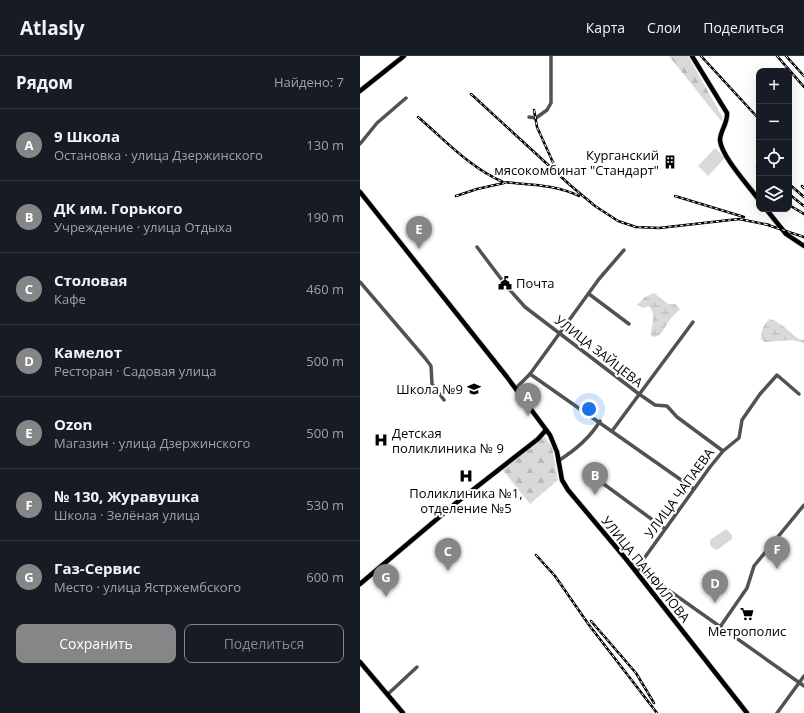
<!DOCTYPE html>
<html lang="ru">
<head>
<meta charset="utf-8">
<style>
	body { margin:0; font-family:"Open Sans",sans-serif; background:#20242c; color:#f1f3f6 }
	.controls { position:absolute; right:12px; top:12px; display:grid; overflow:hidden; border-radius:8px; box-shadow:0 4px 16px #0002 }
	.controls button { width:36px; height:36px; display:grid; place-items:center; padding:0; border:0; border-bottom:1px solid #363941; background:#171b24; color:#f1f3f6; font:20px sans-serif }
	.you { position:absolute; left:229px; top:353px; width:14px; height:14px; margin:-10px; border:3px solid #fff; border-radius:50%; background:#1a73e8; box-shadow:0 0 0 6px #1a73e833 }
	.badge { display:grid; place-items:center; width:26px; height:26px; border-radius:50%; background:#858687; color:#fff; font-size:13px; font-weight:700 }
	.pin { position:absolute; translate:-50% -33px; filter:drop-shadow(0 1px 2px #0008) }
	.pin::after { content:''; position:absolute; top:21px; width:14px; height:12px; background:inherit; clip-path:polygon(0 0,100% 0,50% 100%) }
	.list { margin:0; padding:0; list-style:none }
	h2 { display:flex; justify-content:space-between; align-items:center; height:52px; margin:0; padding:0 16px; font-size:17px }
	h2 small { font-size:13px; font-weight:400; color:#9ea1a6 }
	.list li { display:grid; grid-template-columns:26px 1fr auto; gap:12px; align-items:center; box-sizing:border-box; height:72px; padding:0 16px; border-top:1px solid #363941 }
	.list b { display:block; font-size:15px; white-space:nowrap }
	.list p { margin:0; font-size:13px; white-space:nowrap; color:#9ea1a6 }
	.list em { font-size:13px; font-style:normal; color:#9ea1a6 }
	.actions { display:flex; gap:8px; padding:12px 16px }
	.actions a { flex:1; padding:9px 0; border:1px solid #858687; border-radius:8px; text-align:center; font-size:14px; color:#858687 }
	.actions .main { background:#858687; color:#fff }
	.icon { flex:none; width:22px; height:22px; fill:none; stroke:currentColor; stroke-width:2; stroke-linecap:round; stroke-linejoin:round }
	.map { position:relative; flex:none; width:444px; height:657px; overflow:hidden }
	header { display:flex; align-items:center; gap:24px; box-sizing:border-box; height:56px; padding:0 20px; background:#171b24; border-bottom:1px solid #363941 }
	header strong { font-size:19px }
	nav { display:flex; gap:22px; margin-inline-start:auto; font-size:14px }
	main { display:flex }
	aside { flex:1; background:#171b24 }
	.map>svg:first-child { display:block }
	.grass { fill:#d9d9d9 }
	.forest { fill:url(#forest-firs) }
	.wetland { fill:url(#wetland-marsh) }
	.lines { fill:none; stroke-linecap:round; stroke-linejoin:round }
	.major-casing { stroke:#dbdbdb; stroke-width:6 }
	.minor { stroke:#525252; stroke-width:3.5 }
	.major { stroke:#000; stroke-width:4.5 }
	.rail-casing { stroke:#000; stroke-width:2.5 }
	.rail { stroke:#fff; stroke-width:1; stroke-dasharray:3; stroke-linecap:butt }
	.labels { text-anchor:middle; dominant-baseline:central; stroke-width:4; stroke-linejoin:round; paint-order:stroke }
	.poi-label { font-size:13px; fill:#000; stroke:#fff; text-anchor:end }
	.street-label { font-size:13px; fill:#000; stroke:#fff }
</style>
</head>
<body>
<header>
<strong>Atlasly</strong>
<nav><a>Карта</a><a>Слои</a><a>Поделиться</a></nav>
</header>
<main>
<aside>
<h2>Рядом<small>Найдено: 7</small></h2>
<ul class="list">
<li><span class="badge">A</span><div><b>9 Школа</b><p>Остановка · улица Дзержинского</p></div><em>130 m</em></li>
<li><span class="badge">B</span><div><b>ДК им. Горького</b><p>Учреждение · улица Отдыха</p></div><em>190 m</em></li>
<li><span class="badge">C</span><div><b>Столовая</b><p>Кафе</p></div><em>460 m</em></li>
<li><span class="badge">D</span><div><b>Камелот</b><p>Ресторан · Садовая улица</p></div><em>500 m</em></li>
<li><span class="badge">E</span><div><b>Ozon</b><p>Магазин · улица Дзержинского</p></div><em>500 m</em></li>
<li><span class="badge">F</span><div><b>№ 130, Журавушка</b><p>Школа · Зелёная улица</p></div><em>530 m</em></li>
<li><span class="badge">G</span><div><b>Газ-Сервис</b><p>Место · улица Ястржембского</p></div><em>600 m</em></li>
</ul>
<div class="actions"><a class="main">Сохранить</a><a>Поделиться</a></div>
</aside>
<div class="map">
<svg width="444" height="657" viewBox="0 0 444 657">
	<defs>
		<pattern id="forest-firs" width="22" height="20" patternUnits="userSpaceOnUse"><rect width="22" height="20" fill="#d9d9d9"/><path d="M5 1l3.5 6h-7zM16 11l3.5 6h-7z" fill="#b8b8b8"/></pattern>
		<pattern id="wetland-marsh" width="20" height="14" patternUnits="userSpaceOnUse"><rect width="20" height="14" fill="#d9d9d9"/><path d="M1 5h8M5 5V1M11 12h8M15 12V8" fill="none" stroke="#b8b8b8"/></pattern>
	</defs>
	<rect width="100%" height="100%" fill="#fff"/>
	<g class="grass">
		<polygon points="355,92 365,102 348,120 338,110"/>
		<polygon points="366,473 372,479 372,483 357,494 354,493 350,489 350,484"/>
	</g>
	<g class="forest">
		<polygon points="309,0 328,0 363,62 361,65"/>
		<polygon points="184,380 192,391 198,424 170,448 141,412"/>
	</g>
	<g class="wetland">
		<path d="M 294,237 L 308,248 L 315,248 L 320,253 L 311,262 L 300,279 L 293,281 L 291,279 C 291,268 297,260 289,250 L 283,252 L 277,249 L 285,241 Z"/>
		<path d="M 410,263 C 425,267 435,285 444,284 L 444,287 L 432,284 L 405,286 L 401,283 C 400,276 404,267 410,263 Z"/>
	</g>
	<g class="lines">
		<g class="major-casing">
			<g id="major">
				<path d="M 332,0 L 367,57 C 368,67 360,75 360,84 C 361,100 389,130 399,144"/>
				<polyline points="0,35 44,0"/>
				<polyline points="0,136 147,321 190,379 197,396 202,424 208,434 266,503 387,657"/>
				<polyline points="406,153 426,178 444,190"/>
				<polyline points="0,528 96,447 178,383 186,374"/>
				<polyline points="0,606 43,657"/>
			</g>
		</g>
		<g class="minor">
			<polyline points="169,61 176,62 187,54 191,47 191,0"/>
			<polyline points="0,88 17,67 46,42"/>
			<polyline points="117,191 148,232 165,251 279,338 295,349 307,350 317,361 363,395"/>
			<polyline points="0,226 65,302 71,310 72,328 84,344"/>
			<polyline points="229,238 269,268"/>
			<polyline points="170,318 334,433"/>
			<polyline points="156,332 170,318 239,223 264,194"/>
			<polyline points="252,375 333,266"/>
			<path d="M 198,405 C 214,395 230,382 240,365"/>
			<polyline points="241,426 305,473"/>
			<polyline points="270,507 444,630"/>
			<polyline points="275,515 350,411 363,395 379,382 382,364 400,338 417,319 439,338"/>
			<polyline points="360,571 387,532 394,510 444,449"/>
			<polyline points="28,638 57,611"/>
			<polyline points="417,657 444,620"/>
		</g>
		<use href="#major" class="major"/>
		<g class="rail-casing">
			<g id="rail">
				<polyline points="341,0 399,63"/>
				<polyline points="417,0 444,31"/>
				<polyline points="426,0 444,20"/>
				<polyline points="111,38 210,129 235,150 258,165 276,171 299,172 379,163 409,169"/>
				<polyline points="174,54 177,71 196,113"/>
				<path d="M 58,61 C 85,84 110,112 143,126 C 169,129 195,128 219,140"/>
				<polyline points="397,111 399,114"/>
				<polyline points="429,128 444,141"/>
				<polyline points="442,130 444,132"/>
				<polyline points="429,138 444,150"/>
				<polyline points="96,140 117,133 144,127"/>
				<polyline points="315,140 384,161"/>
				<polyline points="429,149 444,158"/>
				<polyline points="405,168 444,181"/>
				<polyline points="176,499 195,520 229,569 297,657"/>
				<polyline points="231,565 276,617 294,647"/>
			</g>
		</g>
		<use href="#rail" class="rail"/>
	</g>
	<defs>
		<g id="building-bare" transform="scale(1.08)"><path d="M-4-6H4V6H1V3H-1V6H-4ZM-2.5-4.3h1.7v1.8h-1.7ZM.8-4.3h1.7v1.8H.8ZM-2.5-1h1.7V.8h-1.7ZM.8-1h1.7V.8H.8Z" fill="#000" stroke="#fff" stroke-width="2.5" paint-order="stroke"/></g>
		<g id="civic-bare" transform="scale(1.08)"><path d="M-.6-6.5H3V-4.5H.6V-3L4-1V1h2V6H-6V1h2V-1L-.6-3ZM-1.2 2.5V6h2.4V2.5Z" fill="#000" stroke="#fff" stroke-width="2.5" paint-order="stroke"/></g>
		<g id="school-bare" transform="scale(1.08)"><path d="M0-5L7-2L0 1L-7-2ZM-4 1L0 2.5L4 1V4Q0 6-4 4Z" fill="#000" stroke="#fff" stroke-width="2.5" paint-order="stroke"/></g>
		<g id="hospital-bare" transform="scale(1.08)"><path d="M-5-5h3v3.5h4V-5h3V5h-3V1.5h-4V5h-3Z" fill="#000" stroke="#fff" stroke-width="2.5" paint-order="stroke"/></g>
		<g id="supermarket-bare" transform="scale(1.08)"><path d="M-6-5.5h2.5l.6 2H6L4.5 2H-2.5L-4.4-4H-6ZM-1.5 3.2a1.3 1.3 0 1 0 .1 0ZM3 3.2a1.3 1.3 0 1 0 .1 0Z" fill="#000" stroke="#fff" stroke-width="2.5" paint-order="stroke"/></g>
	</defs>
	<g fill-rule="evenodd">
		<use href="#building-bare" x="310" y="106"/>
		<use href="#civic-bare" x="145" y="227"/>
		<use href="#school-bare" x="114" y="333"/>
		<use href="#hospital-bare" x="21" y="384"/>
		<use href="#hospital-bare" x="106" y="420"/>
		<use href="#supermarket-bare" x="387" y="558"/>
	</g>
	<g class="labels">
		<g class="poi-label">
			<text x="299" y="99">Курганский<tspan x="299" dy="15">мясокомбинат "Стандарт"</tspan></text>
			<text x="156" y="227" text-anchor="start">Почта</text>
			<text x="103" y="333">Школа №9</text>
			<text x="32" y="377" text-anchor="start">Детская<tspan x="32" dy="15">поликлиника № 9</tspan></text>
			<text x="106" y="437" text-anchor="middle">Поликлиника №1,<tspan x="106" dy="15">отделение №5</tspan></text>
			<text x="387" y="575" text-anchor="middle">Метрополис</text>
		</g>
		<g class="street-label">
			<text transform="translate(239 295) rotate(38)">УЛИЦА ЗАЙЦЕВА</text>
			<text transform="translate(319 437) rotate(-54)">УЛИЦА ЧАПАЕВА</text>
			<text transform="translate(286 513) rotate(51)">УЛИЦА ПАНФИЛОВА</text>
		</g>
	</g>
</svg>
<div class="controls">
<button>+</button>
<button>−</button>
<button><svg class="icon" aria-label="locate" viewBox="0 0 24 24"><circle cx="12" cy="12" r="6"/><path d="M12 2v4M12 18v4M2 12h4M18 12h4"/></svg></button>
<button><svg class="icon" aria-label="layers" viewBox="0 0 24 24"><path d="M12 4l9 5-9 5-9-5zM3 14l9 5 9-5"/></svg></button>
</div>
<div class="you"></div>
<div class="pin badge" style="left:168px;top:360px">A</div>
<div class="pin badge" style="left:235px;top:439px">B</div>
<div class="pin badge" style="left:88px;top:515px">C</div>
<div class="pin badge" style="left:355px;top:547px">D</div>
<div class="pin badge" style="left:59px;top:193px">E</div>
<div class="pin badge" style="left:417px;top:513px">F</div>
<div class="pin badge" style="left:26px;top:541px">G</div>
</div>
</main>
</body>
</html>
